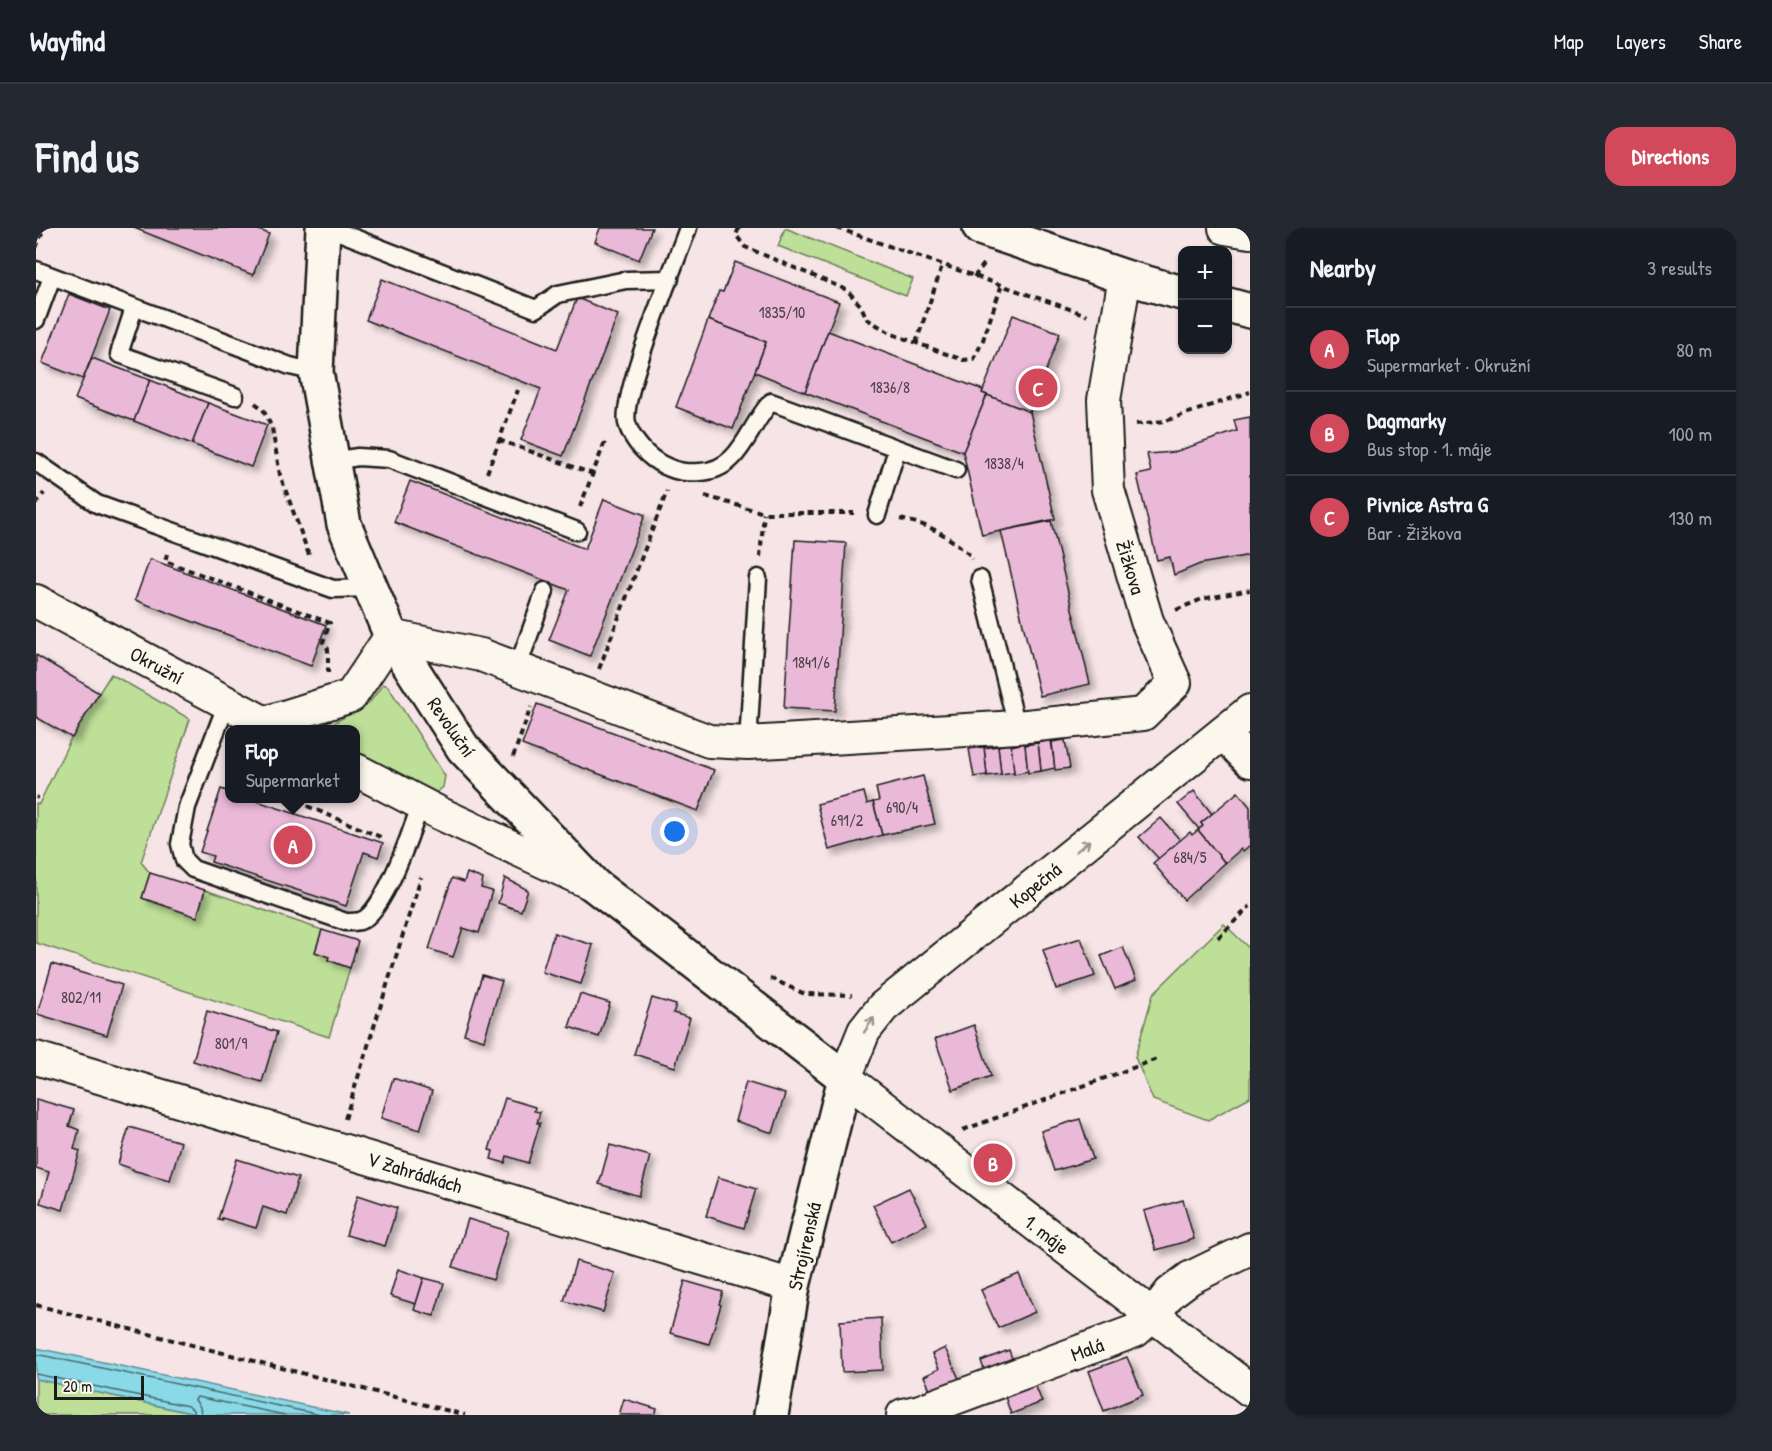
<!DOCTYPE html>
<html lang="en">
<head>
<meta charset="utf-8">
<style>
	body { margin:0; font-family:"Patrick Hand",sans-serif; background:#242831; color:#f1f3f6 }
	.controls { position:absolute; right:18px; top:18px; display:grid; overflow:hidden; border-radius:12px; box-shadow:0 2px 4px #0004 }
	.controls button { width:54px; height:54px; display:grid; place-items:center; padding:0; border:0; border-bottom:2px solid #363941; background:#171b24; color:#f1f3f6; font:30px sans-serif }
	.scale { position:absolute; left:18px; bottom:15px; width:90px; box-sizing:border-box; padding-left:6px; border:3px solid #1c1c1c; border-top:0; font-size:16px; line-height:21px; white-space:nowrap; color:#1c1c1c; -webkit-text-stroke:4px #fbf7ec; paint-order:stroke }
	.you { position:absolute; left:639px; top:604px; width:21px; height:21px; margin:-15px; border:4px solid #fff; border-radius:50%; background:#1a73e8; box-shadow:0 0 0 9px #1a73e833 }
	.badge { display:grid; place-items:center; width:39px; height:39px; border-radius:50%; background:#d1495b; color:#fff; font-size:20px; font-weight:700 }
	.pin { position:absolute; translate:-50% -50%; border:3px solid #fff; box-shadow:0 2px 6px #0006 }
	.popup { position:absolute; left:189px; top:497px; width:135px; height:78px; box-sizing:border-box; display:grid; place-content:center; border-radius:12px; background:#171b24; filter:drop-shadow(0 2px 4px #0005); font-size:20px; white-space:nowrap; color:#9ea1a6 }
	.popup b { font-size:22px; color:#f1f3f6 }
	.popup::after { content:''; position:absolute; left:50%; top:100%; margin-left:-12px; border:12px solid transparent; border-top-color:#171b24 }
	.list { margin:0; padding:0; list-style:none }
	h2 { display:flex; justify-content:space-between; align-items:center; height:78px; margin:0; padding:0 24px; font-size:26px }
	h2 small { font-size:20px; font-weight:400; color:#9ea1a6 }
	.list li { display:grid; grid-template-columns:39px 1fr auto; gap:18px; align-items:center; box-sizing:border-box; height:84px; padding:0 24px; border-top:2px solid #363941 }
	.list b { display:block; font-size:22px; white-space:nowrap }
	.list p { margin:0; font-size:20px; white-space:nowrap; color:#9ea1a6 }
	.list em { font-size:20px; font-style:normal; color:#9ea1a6 }
	.map { position:relative; flex:none; width:1214px; height:1187px; overflow:hidden; border-radius:18px }
	header { display:flex; align-items:center; gap:36px; box-sizing:border-box; height:84px; padding:0 30px; background:#171b24; border-bottom:2px solid #363941 }
	header strong { font-size:28px }
	nav { display:flex; gap:33px; margin-inline-start:auto; font-size:21px }
	.intro { display:flex; align-items:center; justify-content:space-between; box-sizing:border-box; height:144px; padding:0 36px }
	h1 { margin:0; font-size:42px }
	.button { padding:15px 27px; border-radius:18px; background:#d1495b; color:#fff; font-size:21px; font-weight:700 }
	main { display:flex; gap:36px; padding:0 36px }
	aside { flex:1; background:#171b24; border-radius:18px; box-shadow:0 2px 4px #0004 }
	.map>svg:first-child { display:block }
	.green { fill:#bedf98; stroke:#6d7e5a; stroke-width:1.5 }
	.water { fill:#8ad9e7; stroke:#5e8d96; stroke-width:1.5 }
	.lines { fill:none; stroke-linecap:round; stroke-linejoin:round }
	.shore { stroke:#48686d; stroke-width:1.5 }
	.building { fill:#eab9d8; stroke:#1c1c1c; stroke-width:1.5; filter:url(#shadow) }
	.lane-casing { stroke:#1c1c1c; stroke-width:21 }
	.street-casing { stroke:#1c1c1c; stroke-width:36 }
	.secondary-casing { stroke:#1c1c1c; stroke-width:38 }
	.primary-casing { stroke:#1c1c1c; stroke-width:38 }
	.path { stroke:#1c1c1c; stroke-width:4; stroke-dasharray:6 4.5; stroke-linecap:butt }
	.lane { stroke:#fbf7ec; stroke-width:16 }
	.street { stroke:#fbf7ec; stroke-width:32 }
	.secondary { stroke:#fbf7ec; stroke-width:33 }
	.primary { stroke:#fbf7ec; stroke-width:33 }
	.oneway { stroke:#97948e }
	.labels { text-anchor:middle; dominant-baseline:central; stroke-width:4.5; stroke-linejoin:round; paint-order:stroke }
	.number-label { font-size:16px; fill:#50434b }
	.street-label { font-size:20px; fill:#1c1c1c; stroke:#fbf7ec }
</style>
</head>
<body>
<header>
<strong>Wayfind</strong>
<nav><a>Map</a><a>Layers</a><a>Share</a></nav>
</header>
<div class="intro"><h1>Find us</h1><a class="button">Directions</a></div>
<main>
<div class="map">
<svg width="1214" height="1187" viewBox="0 0 1214 1187">
	<defs>
		<filter id="shadow"><feDropShadow dx="5.5" dy="5.5" stdDeviation="3" flood-color="#0004"/></filter>
	</defs>
	<rect width="100%" height="100%" fill="#f6e4e6"/>
	<filter id="ink" filterUnits="userSpaceOnUse"><feTurbulence type="fractalNoise" baseFrequency=".0167" numOctaves="2"/><feDisplacementMap in="SourceGraphic" scale="12" xChannelSelector="R" yChannelSelector="G"/><feConvolveMatrix kernelMatrix="1 2 1 2 8 2 1 2 1" color-interpolation-filters="sRGB"/></filter>
	<g filter="url(#ink)">
		<g class="green">
			<polygon points="749,0 877,51 870,68 742,18"/>
			<polygon points="75,446 154,491 105,634 114,645 106,670 161,688 169,662 286,702 279,724 293,729 292,732 314,740 293,809 0,715 0,575 3,576 36,508"/>
			<polygon points="347,456 352,458 409,548 407,559 400,565 320,526 320,502 292,501 291,499 334,474"/>
			<polygon points="1188,696 1214,721 1214,869 1172,892 1117,872 1099,829 1117,766"/>
			<polygon points="0,1151 164,1187 0,1187"/>
		</g>
		<polygon class="water" points="0,1120 34,1127 313,1187 164,1187 0,1151"/>
		<g class="lines">
			<g class="shore">
				<polyline points="0,1126 285,1187"/>
				<polyline points="0,1146 152,1178 157,1182 158,1187"/>
				<polyline points="165,1187 164,1179 159,1172 161,1169 249,1187"/>
			</g>
		</g>
		<g class="building">
			<polygon points="98,0 218,0 233,6 217,47"/>
			<polygon points="564,0 616,0 603,32 559,14"/>
			<polygon points="699,34 803,74 769,164 719,144 730,114 672,92 683,63 687,64"/>
			<polygon points="346,51 521,121 541,70 582,87 527,228 485,212 505,161 330,92"/>
			<polygon points="33,66 74,82 47,151 6,135"/>
			<polygon points="977,87 1024,105 994,184 946,165"/>
			<polygon points="672,92 730,114 697,201 640,179"/>
			<polygon points="792,103 947,162 946,165 951,167 927,224 769,164"/>
			<polygon points="56,130 114,152 98,193 39,171"/>
			<polygon points="114,152 172,175 156,216 98,193"/>
			<polygon points="951,167 994,184 1019,291 946,307 927,224"/>
			<polygon points="172,175 231,197 215,239 156,216"/>
			<polygon points="1214,189 1214,327 1164,336 1138,347 1134,329 1121,332 1101,247 1115,244 1111,226 1138,224 1201,203 1198,192"/>
			<polygon points="374,253 549,321 568,271 609,287 554,428 513,412 533,362 358,294"/>
			<polygon points="1015,293 1054,456 1004,468 965,303"/>
			<polygon points="759,312 810,315 799,483 748,480"/>
			<polygon points="114,331 290,397 275,438 99,372"/>
			<polygon points="0,427 63,465 36,510 0,489"/>
			<polygon points="501,476 678,542 662,583 486,517"/>
			<polygon points="1015,512 1019,540 1005,543 1002,515"/>
			<polygon points="1029,512 1034,540 1019,542 1016,514"/>
			<polygon points="989,515 992,543 978,546 975,518"/>
			<polygon points="1002,515 1005,543 992,545 989,517"/>
			<polygon points="975,516 978,544 965,546 962,518"/>
			<polygon points="962,518 965,546 951,548 948,520"/>
			<polygon points="948,519 951,547 938,549 933,521"/>
			<polygon points="887,548 899,596 846,607 837,574 843,573 840,560"/>
			<polygon points="185,561 194,564 194,570 212,570 347,615 342,629 328,624 310,678 175,634 177,628 164,624"/>
			<polygon points="1158,563 1176,586 1165,595 1167,598 1163,601 1142,576"/>
			<polygon points="828,564 831,576 837,574 846,607 793,622 781,576"/>
			<polygon points="1202,564 1214,579 1214,617 1207,623 1205,621 1189,635 1162,602 1167,598 1165,595"/>
			<polygon points="1125,590 1144,612 1123,631 1103,609"/>
			<polygon points="1162,602 1189,635 1148,672 1117,635 1154,604 1156,607"/>
			<polygon points="114,645 169,662 161,689 106,670"/>
			<polygon points="431,645 447,651 445,660 456,663 443,705 427,700 417,729 393,721 416,650 428,654"/>
			<polygon points="469,650 492,662 485,683 462,675"/>
			<polygon points="286,702 322,713 314,740 292,732 293,729 279,724"/>
			<polygon points="518,705 557,717 545,756 506,744"/>
			<polygon points="1045,710 1059,748 1020,761 1007,722"/>
			<polygon points="1087,719 1100,752 1079,761 1065,728"/>
			<polygon points="16,736 86,757 71,807 1,786"/>
			<polygon points="446,747 466,753 448,812 428,806"/>
			<polygon points="544,766 574,775 563,809 533,799"/>
			<polygon points="616,770 640,777 637,785 654,790 639,839 598,826"/>
			<polygon points="171,783 241,804 226,854 157,833"/>
			<polygon points="938,797 955,848 917,862 899,811"/>
			<polygon points="357,850 396,863 384,902 345,890"/>
			<polygon points="710,854 749,866 737,905 699,893"/>
			<polygon points="469,870 499,879 498,883 504,884 501,895 504,895 492,935 471,928 469,935 455,931 457,923 453,922"/>
			<polygon points="0,871 38,882 33,898 43,902 38,921 44,923 27,982 4,975 13,944 0,940"/>
			<polygon points="1044,891 1057,931 1018,943 1005,903"/>
			<polygon points="93,899 145,914 134,952 96,942 97,941 82,936"/>
			<polygon points="574,917 614,928 603,968 563,956"/>
			<polygon points="201,931 262,950 251,987 227,979 220,1000 186,990 186,992 182,991"/>
			<polygon points="682,949 720,961 708,1000 670,988"/>
			<polygon points="873,960 891,996 855,1014 837,977"/>
			<polygon points="322,967 361,980 349,1018 310,1007"/>
			<polygon points="1147,972 1158,1011 1120,1022 1108,983"/>
			<polygon points="432,991 472,1003 457,1052 417,1039"/>
			<polygon points="540,1033 579,1045 567,1084 528,1073"/>
			<polygon points="362,1041 388,1050 380,1076 354,1068"/>
			<polygon points="983,1046 999,1084 962,1100 945,1062"/>
			<polygon points="388,1050 408,1055 398,1088 378,1082"/>
			<polygon points="649,1053 687,1064 683,1076 685,1077 673,1116 634,1105"/>
			<polygon points="845,1090 847,1142 806,1144 804,1093"/>
			<polygon points="909,1120 924,1153 896,1166 888,1148 903,1141 896,1126"/>
			<polygon points="973,1122 979,1139 951,1150 945,1133"/>
			<polygon points="1091,1129 1107,1167 1068,1183 1053,1143"/>
			<polygon points="996,1149 1006,1174 975,1186 966,1160"/>
			<polygon points="588,1171 621,1181 619,1187 583,1187"/>
		</g>
		<g class="lines">
			<g class="lane-casing">
				<g id="lane">
					<polyline points="293,0 500,81 522,66 590,52 634,51"/>
					<path d="M 652,0 C 640,34 584,168 591,195 C 596,213 612,230 629,238 C 642,244 650,245 664,244 C 705,242 711,200 735,174 L 920,242"/>
					<polyline points="0,42 254,138 280,144"/>
					<polyline points="98,80 83,126 199,168"/>
					<polyline points="0,92 16,49"/>
					<polyline points="296,233 322,229 353,231 541,303"/>
					<polyline points="0,234 61,276 297,361 335,360"/>
					<polyline points="841,287 861,221"/>
					<polyline points="944,351 981,499"/>
					<polyline points="481,441 509,363"/>
					<path d="M 191,475 L 151,579 L 144,616 L 148,632 L 157,641 L 310,694 C 314,694 320,694 324,693 C 348,686 377,599 385,575"/>
					<polyline points="712,515 722,350"/>
				</g>
			</g>
			<g class="street-casing">
				<g id="street">
					<polyline points="1189,0 1214,4"/>
					<polyline points="0,373 242,502"/>
					<polyline points="1214,483 847,779 828,803 809,850 1214,1162"/>
					<polyline points="229,495 315,468 355,408 445,427 673,513 712,515 981,499 1107,486 1139,455 1111,393 1072,262 1068,172 1089,49"/>
					<polyline points="1187,505 1214,533"/>
					<polyline points="320,542 405,586 554,655"/>
					<polyline points="0,830 757,1058"/>
					<polyline points="867,1187 884,1183 1099,1103 1117,1087 1134,1065 1154,1050 1214,1021"/>
				</g>
			</g>
			<g class="secondary-casing">
				<polyline id="secondary" points="287,0 280,144 308,296 355,408 427,520 558,657 809,850 757,1058 735,1187"/>
			</g>
			<g class="primary-casing">
				<g id="primary">
					<polyline points="944,0 1089,49 1146,65"/>
					<polyline points="1192,77 1214,83"/>
				</g>
			</g>
			<g class="path">
				<polyline points="703,0 700,7 709,19 811,62 825,78 831,91 856,106 927,132 938,131 947,112 965,59"/>
				<polyline points="801,0 1051,87"/>
				<polyline points="0,20 8,0"/>
				<polyline points="938,49 948,36"/>
				<polyline points="880,115 906,38"/>
				<polyline points="219,175 227,181 236,200 244,247 273,327"/>
				<polyline points="1100,196 1129,193 1214,164"/>
				<polyline points="463,212 557,246"/>
				<polyline points="451,245 482,162"/>
				<polyline points="669,268 728,285 818,285"/>
				<polyline points="0,276 8,265"/>
				<polyline points="544,279 570,211"/>
				<path d="M 864,291 C 897,298 908,305 934,327 L 936,331"/>
				<polyline points="131,326 129,333 294,395 287,414 292,421 292,445"/>
				<polyline points="724,329 728,285"/>
				<polyline points="1140,382 1166,371 1214,362"/>
				<polyline points="563,441 631,263"/>
				<polyline points="477,529 495,479"/>
				<polyline points="0,569 2,570"/>
				<polyline points="252,570 347,610"/>
				<polyline points="1182,710 1214,678"/>
				<polyline points="734,750 769,766 816,767"/>
				<polyline points="309,891 385,649"/>
				<polyline points="927,902 1121,831"/>
				<polyline points="0,1077 429,1187"/>
			</g>
			<use href="#lane" class="lane"/>
			<use href="#street" class="street"/>
			<use href="#secondary" class="secondary"/>
			<use href="#primary" class="primary"/>
		</g>
		<defs><path id="oneway-shaft" d="M-6 0H5M1.5-3L5.5 0L1.5 3" fill="none" stroke-width="1.6" stroke-linecap="round" stroke-linejoin="round" transform="scale(1.5)"/></defs>
		<g class="oneway">
			<use href="#oneway-shaft" transform="translate(1047 618) rotate(-39)"/>
			<use href="#oneway-shaft" transform="translate(833 797) rotate(-56)"/>
		</g>
	</g>
	<g class="labels">
		<g class="number-label">
			<text x="746" y="84">1835/10</text>
			<text x="854" y="159">1836/8</text>
			<text x="968" y="235">1838/4</text>
			<text x="775" y="434">1841/6</text>
			<text x="866" y="579">690/4</text>
			<text x="811" y="592">691/2</text>
			<text x="1154" y="629">684/5</text>
			<text x="45" y="769">802/11</text>
			<text x="195" y="815">801/9</text>
		</g>
		<g class="street-label">
			<text transform="translate(1095 339) rotate(73)">Žižkova</text>
			<text transform="translate(121 437) rotate(28)">Okružní</text>
			<text transform="translate(416 499) rotate(55)">Revoluční</text>
			<text transform="translate(999 657) rotate(-39)">Kopečná</text>
			<text transform="translate(379 944) rotate(17)">V Zahrádkách</text>
			<text transform="translate(1011 1006) rotate(38)">1. máje</text>
			<text transform="translate(768 1018) rotate(-77)">Strojírenská</text>
			<text transform="translate(1051 1121) rotate(-20)">Malá</text>
		</g>
	</g>
</svg>
<div class="controls">
<button>+</button>
<button>−</button>
</div>
<div class="scale">20 m</div>
<div class="you"></div>
<div class="pin badge" style="left:257px;top:617px">A</div>
<div class="popup"><b>Flop</b>Supermarket</div>
<div class="pin badge" style="left:957px;top:935px">B</div>
<div class="pin badge" style="left:1002px;top:160px">C</div>
</div>
<aside>
<h2>Nearby<small>3 results</small></h2>
<ul class="list">
<li><span class="badge">A</span><div><b>Flop</b><p>Supermarket · Okružní</p></div><em>80 m</em></li>
<li><span class="badge">B</span><div><b>Dagmarky</b><p>Bus stop · 1. máje</p></div><em>100 m</em></li>
<li><span class="badge">C</span><div><b>Pivnice Astra G</b><p>Bar · Žižkova</p></div><em>130 m</em></li>
</ul>
</aside>
</main>
</body>
</html>
